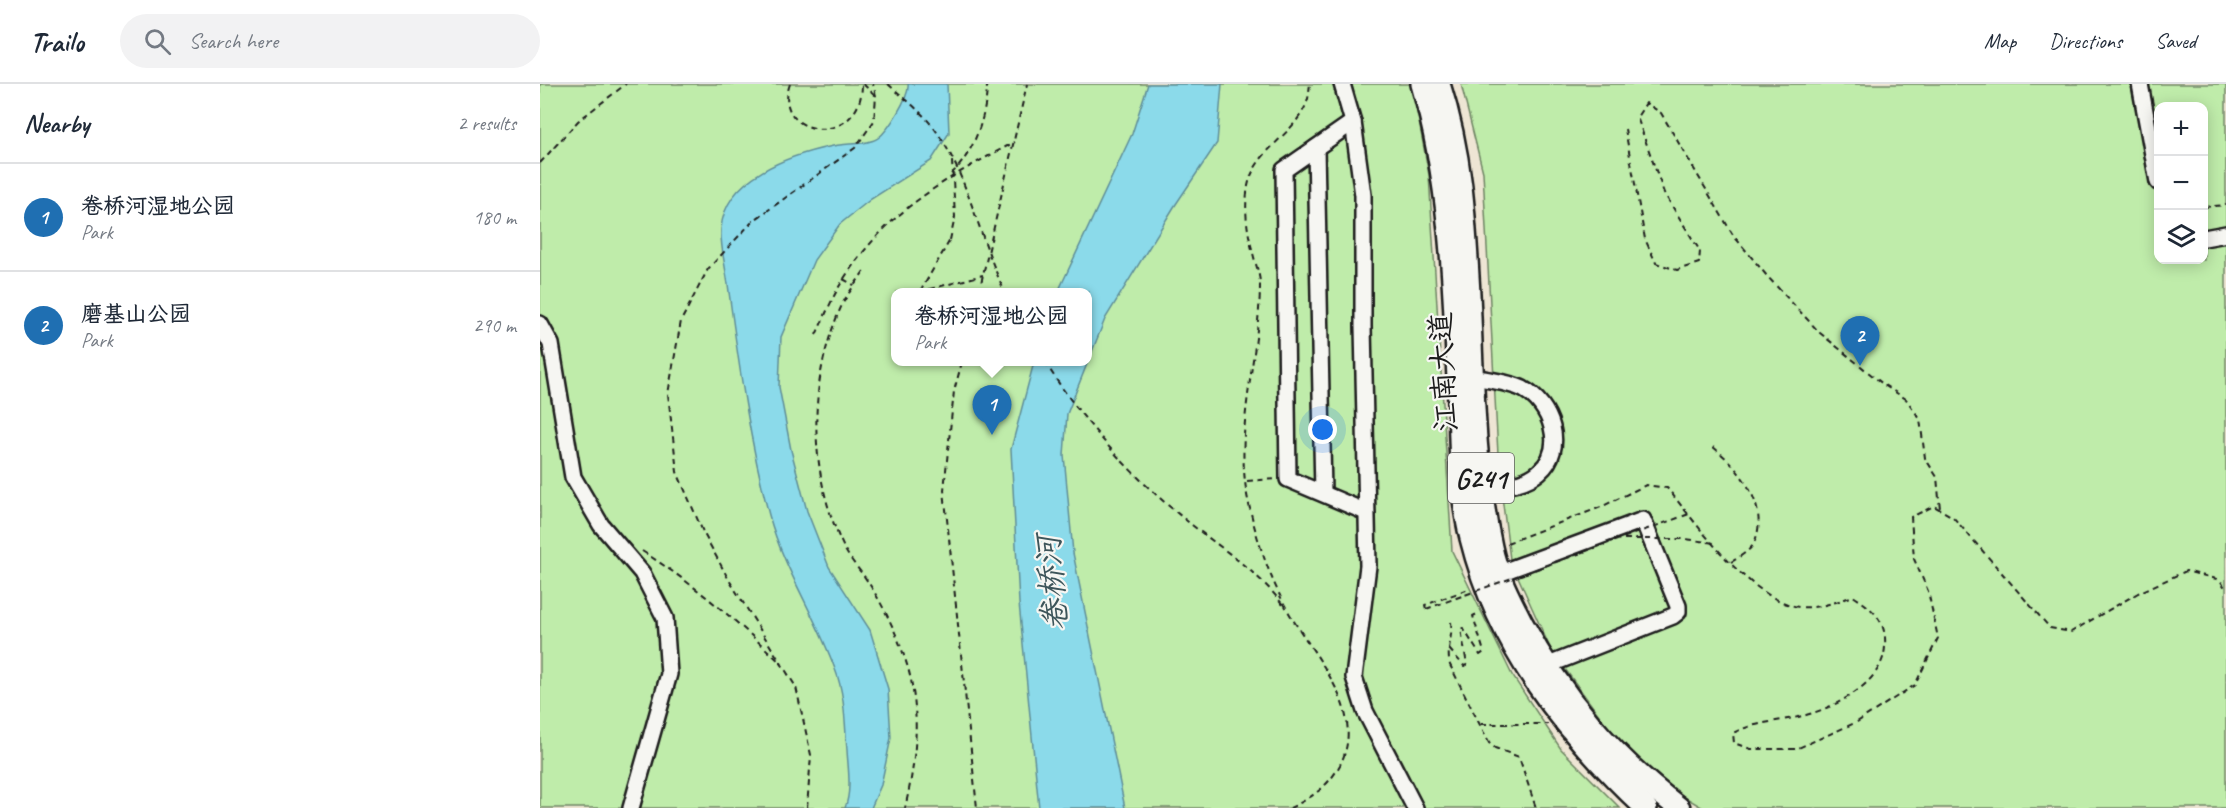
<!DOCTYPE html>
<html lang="en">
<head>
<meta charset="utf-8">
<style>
	body { margin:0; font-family:Caveat,"LXGW WenKai TC",sans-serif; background:#f2f2f3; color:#1f2937 }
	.controls { position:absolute; right:18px; top:18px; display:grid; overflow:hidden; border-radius:12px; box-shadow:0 3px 15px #0003 }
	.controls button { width:54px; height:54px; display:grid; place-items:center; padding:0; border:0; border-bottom:2px solid #e0e1e3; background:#fff; color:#1f2937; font:30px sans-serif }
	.you { position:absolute; left:783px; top:346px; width:21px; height:21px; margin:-15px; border:4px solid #fff; border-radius:50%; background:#1a73e8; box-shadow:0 0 0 9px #1a73e833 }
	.badge { display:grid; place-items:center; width:39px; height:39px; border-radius:50%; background:#1f6fb2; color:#fff; font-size:20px; font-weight:700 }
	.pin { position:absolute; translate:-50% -50px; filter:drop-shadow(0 2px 3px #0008) }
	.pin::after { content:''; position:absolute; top:32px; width:21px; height:18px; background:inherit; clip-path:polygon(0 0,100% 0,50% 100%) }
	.popup { position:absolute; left:351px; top:204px; width:201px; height:78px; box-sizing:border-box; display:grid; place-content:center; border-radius:12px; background:#fff; filter:drop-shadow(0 2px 4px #0005); font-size:20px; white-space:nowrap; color:#747a83 }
	.popup b { font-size:22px; color:#1f2937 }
	.popup::after { content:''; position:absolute; left:50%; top:100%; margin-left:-12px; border:12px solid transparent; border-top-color:#fff }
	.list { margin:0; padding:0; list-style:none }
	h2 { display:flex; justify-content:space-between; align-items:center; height:78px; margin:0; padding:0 24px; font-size:26px }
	h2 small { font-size:20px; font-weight:400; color:#747a83 }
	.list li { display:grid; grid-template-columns:39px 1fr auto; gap:18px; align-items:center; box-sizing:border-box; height:108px; padding:0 24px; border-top:2px solid #e0e1e3 }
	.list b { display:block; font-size:22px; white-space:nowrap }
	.list p { margin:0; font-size:20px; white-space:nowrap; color:#747a83 }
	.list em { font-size:20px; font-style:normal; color:#747a83 }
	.icon { flex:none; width:33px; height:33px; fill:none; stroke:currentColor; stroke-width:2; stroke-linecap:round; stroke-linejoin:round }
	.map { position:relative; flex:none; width:1686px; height:724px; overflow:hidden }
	header { display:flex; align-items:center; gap:36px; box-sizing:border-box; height:84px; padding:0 30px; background:#fff; border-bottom:2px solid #e0e1e3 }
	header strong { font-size:28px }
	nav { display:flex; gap:33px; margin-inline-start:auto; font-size:21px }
	.search { width:420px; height:54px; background:#f2f2f3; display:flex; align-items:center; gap:15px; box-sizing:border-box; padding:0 21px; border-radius:33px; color:#747a83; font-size:22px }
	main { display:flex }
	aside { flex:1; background:#fff }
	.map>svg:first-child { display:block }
	.green { fill:#bfecaa; stroke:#6e8463; stroke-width:1.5; fill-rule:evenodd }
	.water { fill:#8bdaea; stroke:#5f8e98; stroke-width:1.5 }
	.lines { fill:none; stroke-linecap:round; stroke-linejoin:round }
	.minor-casing { stroke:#1c1c1c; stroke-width:20 }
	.highway-casing { stroke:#1c1c1c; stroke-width:26 }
	.path { stroke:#1c1c1c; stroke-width:2; stroke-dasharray:6 4.5; stroke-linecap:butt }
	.minor { stroke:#f6f6f2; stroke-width:15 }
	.highway { stroke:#f6f6f2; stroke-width:21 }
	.path-bridge { stroke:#1c1c1c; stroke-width:2; stroke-dasharray:6 4.5; stroke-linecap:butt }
	.labels { text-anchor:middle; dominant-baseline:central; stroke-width:4.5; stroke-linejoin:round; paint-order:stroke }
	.shield { fill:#f6f6f2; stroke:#5d5d5c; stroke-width:1.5 }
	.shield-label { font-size:28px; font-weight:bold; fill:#1c1c1c }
	.street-label { font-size:30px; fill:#1c1c1c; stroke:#f6f6f2 }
	.water-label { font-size:32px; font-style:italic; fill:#3d555a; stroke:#f6f6f2 }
</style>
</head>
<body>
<header>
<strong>Trailo</strong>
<div class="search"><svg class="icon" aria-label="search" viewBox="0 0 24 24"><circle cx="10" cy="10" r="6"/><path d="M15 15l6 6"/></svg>Search here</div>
<nav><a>Map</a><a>Directions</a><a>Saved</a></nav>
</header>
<main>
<aside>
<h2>Nearby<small>2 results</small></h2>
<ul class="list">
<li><span class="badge">1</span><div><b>卷桥河湿地公园</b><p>Park</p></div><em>180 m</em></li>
<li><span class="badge">2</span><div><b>磨基山公园</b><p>Park</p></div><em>290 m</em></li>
</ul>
</aside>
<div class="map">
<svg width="1686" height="724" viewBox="0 0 1686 724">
	<rect width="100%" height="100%" fill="#eee5d4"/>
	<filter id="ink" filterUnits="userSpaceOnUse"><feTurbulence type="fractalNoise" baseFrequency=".0167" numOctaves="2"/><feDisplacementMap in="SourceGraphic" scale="12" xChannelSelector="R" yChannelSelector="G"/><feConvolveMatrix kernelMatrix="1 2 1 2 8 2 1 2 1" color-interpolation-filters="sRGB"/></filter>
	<g filter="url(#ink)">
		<g class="green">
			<path d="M 0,0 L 872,0 L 889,91 L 912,467 L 972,591 L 1021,665 L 1080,724 L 0,724 ZM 356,208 L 548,208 L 548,278 L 356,278 Z"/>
			<path d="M 921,0 L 1686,0 L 1686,724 L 1163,724 L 1133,706 L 1090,668 L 1064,638 L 1011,566 L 970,475 L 959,389 L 943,88 ZM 1618,22 L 1664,22 L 1664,176 L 1618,176 Z"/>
		</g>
		<g class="water">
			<path d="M 368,0 L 407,0 L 409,49 L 391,77 L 331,115 L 300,140 L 274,176 L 241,253 L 239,303 L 251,366 L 267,427 L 289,483 L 330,546 L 348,605 L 351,654 L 341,701 L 331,724 L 305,724 C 312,706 308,685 307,666 C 305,640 305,610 295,585 C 276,532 244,486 229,431 C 210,359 199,282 189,208 C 187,188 180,165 181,145 C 185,93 250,71 293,62 C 306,59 328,61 338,54 C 348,47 370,12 368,0 Z"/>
			<polygon points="608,0 682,0 677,59 634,123 565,235 527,330 524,371 533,469 585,724 499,724 479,519 471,365 494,278 548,278 548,208 518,208 592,50"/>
		</g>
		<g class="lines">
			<g class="minor-casing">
				<g id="minor">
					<polyline points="802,0 813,38 823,111 823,242 828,482 814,593 825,627 875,724"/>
					<polyline points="1600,0 1618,98"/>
					<polyline points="813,38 744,86 748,395 826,428"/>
					<polyline points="776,64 783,409"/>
					<polyline points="1664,154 1686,150"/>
					<polyline points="0,240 11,260 33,393 61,441 102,489 125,534 129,590 91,724"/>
					<path d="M 933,293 C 948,296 969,298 983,305 C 1011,320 1027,364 999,388 C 984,401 961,402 942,406"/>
					<polyline points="960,489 1103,436 1138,522 1138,528 1133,532 1006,582"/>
				</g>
			</g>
			<g class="highway-casing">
				<g id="highway">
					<path d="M 882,0 C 910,95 914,197 918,296 C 921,348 918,404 931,454 C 958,563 1025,648 1106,724"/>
					<path d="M 899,0 C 922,71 925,136 929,210 C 933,294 933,381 951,463 C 956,489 970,516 982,539 C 1022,614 1071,672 1139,724"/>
				</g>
			</g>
			<g class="path">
				<path d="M 250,0 C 230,53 322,66 322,0"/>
				<polyline points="323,0 336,12"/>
				<polyline points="1085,45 1105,155 1116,179 1137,186 1159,179 1160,167 1124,109 1097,33 1106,19 1121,29 1193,151 1227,192 1280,249 1344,301 1366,315 1380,335 1385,374 1397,393 1400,425"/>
				<polyline points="0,79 38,37 86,0"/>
				<path d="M 411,90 C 434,70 447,30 447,0"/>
				<polyline points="1664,123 1686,121"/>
				<path d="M 324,187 C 317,198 308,209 302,221 C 267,297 268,389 304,464 C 310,476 321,487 328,498 C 345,524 359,554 368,584 C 381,631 376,677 365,724"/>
				<polyline points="303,195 314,201"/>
				<polyline points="379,208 443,191"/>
				<polyline points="380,208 410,156"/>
				<polyline points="439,208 487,0"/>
				<path d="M 276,251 C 285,232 293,211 305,193 C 349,126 406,94 475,58"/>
				<polyline points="422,278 414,307 404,406 437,724"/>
				<path d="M 505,278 C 541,336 593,394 647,437 C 680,464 717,486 743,521"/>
				<path d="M 1173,363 C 1199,383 1232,425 1213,461 C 1209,467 1198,474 1191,478"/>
				<polyline points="707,397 736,395"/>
				<path d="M 967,459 L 1061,423 L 1106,401 L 1127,404 C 1158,441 1209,515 1259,523 C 1277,525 1297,518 1313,512 C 1332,524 1347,537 1345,562 C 1344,596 1303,619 1273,629 C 1246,638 1219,636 1193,649 L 1194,659 L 1211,665 L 1256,665 L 1317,638 L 1375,601 L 1398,554 L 1388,507 L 1374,475 L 1371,433 L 1394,422 L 1413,433 L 1510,544 L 1531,548 L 1598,509 L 1646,487 L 1680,496 L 1686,505"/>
				<path d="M 102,467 C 154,500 198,538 242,580"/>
				<polyline points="886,525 885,521 929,505"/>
				<path d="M 911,538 C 913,553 906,566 910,581 L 949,659 L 955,664 L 979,673 L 996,724"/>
				<polyline points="909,565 924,582 927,581 921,545 923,544 940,571 944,568 933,532 939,529"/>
				<polyline points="941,640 1008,640"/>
				<polyline points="267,724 271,671 256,603 189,496 163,448 137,388 128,310 141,237 168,185 213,137 315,64 334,37 336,12 333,0"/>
				<path d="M 750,724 C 771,714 788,703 800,681 C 828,626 773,572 748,527 C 729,493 716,454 708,416 C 693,344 720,272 720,200 C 720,190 715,179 713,169 C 707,147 704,125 708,102 C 715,66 755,51 767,18 C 769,13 769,6 770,0"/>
			</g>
			<use href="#minor" class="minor"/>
			<use href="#highway" class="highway"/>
			<g class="path-bridge">
				<path d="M 348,0 C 364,14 381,27 394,44 C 428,90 440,157 465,208"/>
				<polyline points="410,156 415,133 412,77"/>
				<polyline points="1084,455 1146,455 1174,459"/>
				<polyline points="886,525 1149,430"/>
			</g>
		</g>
	</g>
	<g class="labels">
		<rect class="shield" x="908" y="369" width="66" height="50" rx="4.5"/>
		<g class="shield-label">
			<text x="941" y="394">G241</text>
		</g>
		<g class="street-label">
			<text transform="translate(903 288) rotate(-93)">江南大道</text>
		</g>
		<g class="water-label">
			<text transform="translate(512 499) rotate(-95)">卷桥河</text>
		</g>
	</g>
</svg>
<div class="controls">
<button>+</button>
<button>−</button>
<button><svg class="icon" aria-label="layers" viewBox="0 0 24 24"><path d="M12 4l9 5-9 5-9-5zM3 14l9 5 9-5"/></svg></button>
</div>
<div class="you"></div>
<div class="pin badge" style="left:452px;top:351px">1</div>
<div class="popup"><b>卷桥河湿地公园</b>Park</div>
<div class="pin badge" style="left:1320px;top:282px">2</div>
</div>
</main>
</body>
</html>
